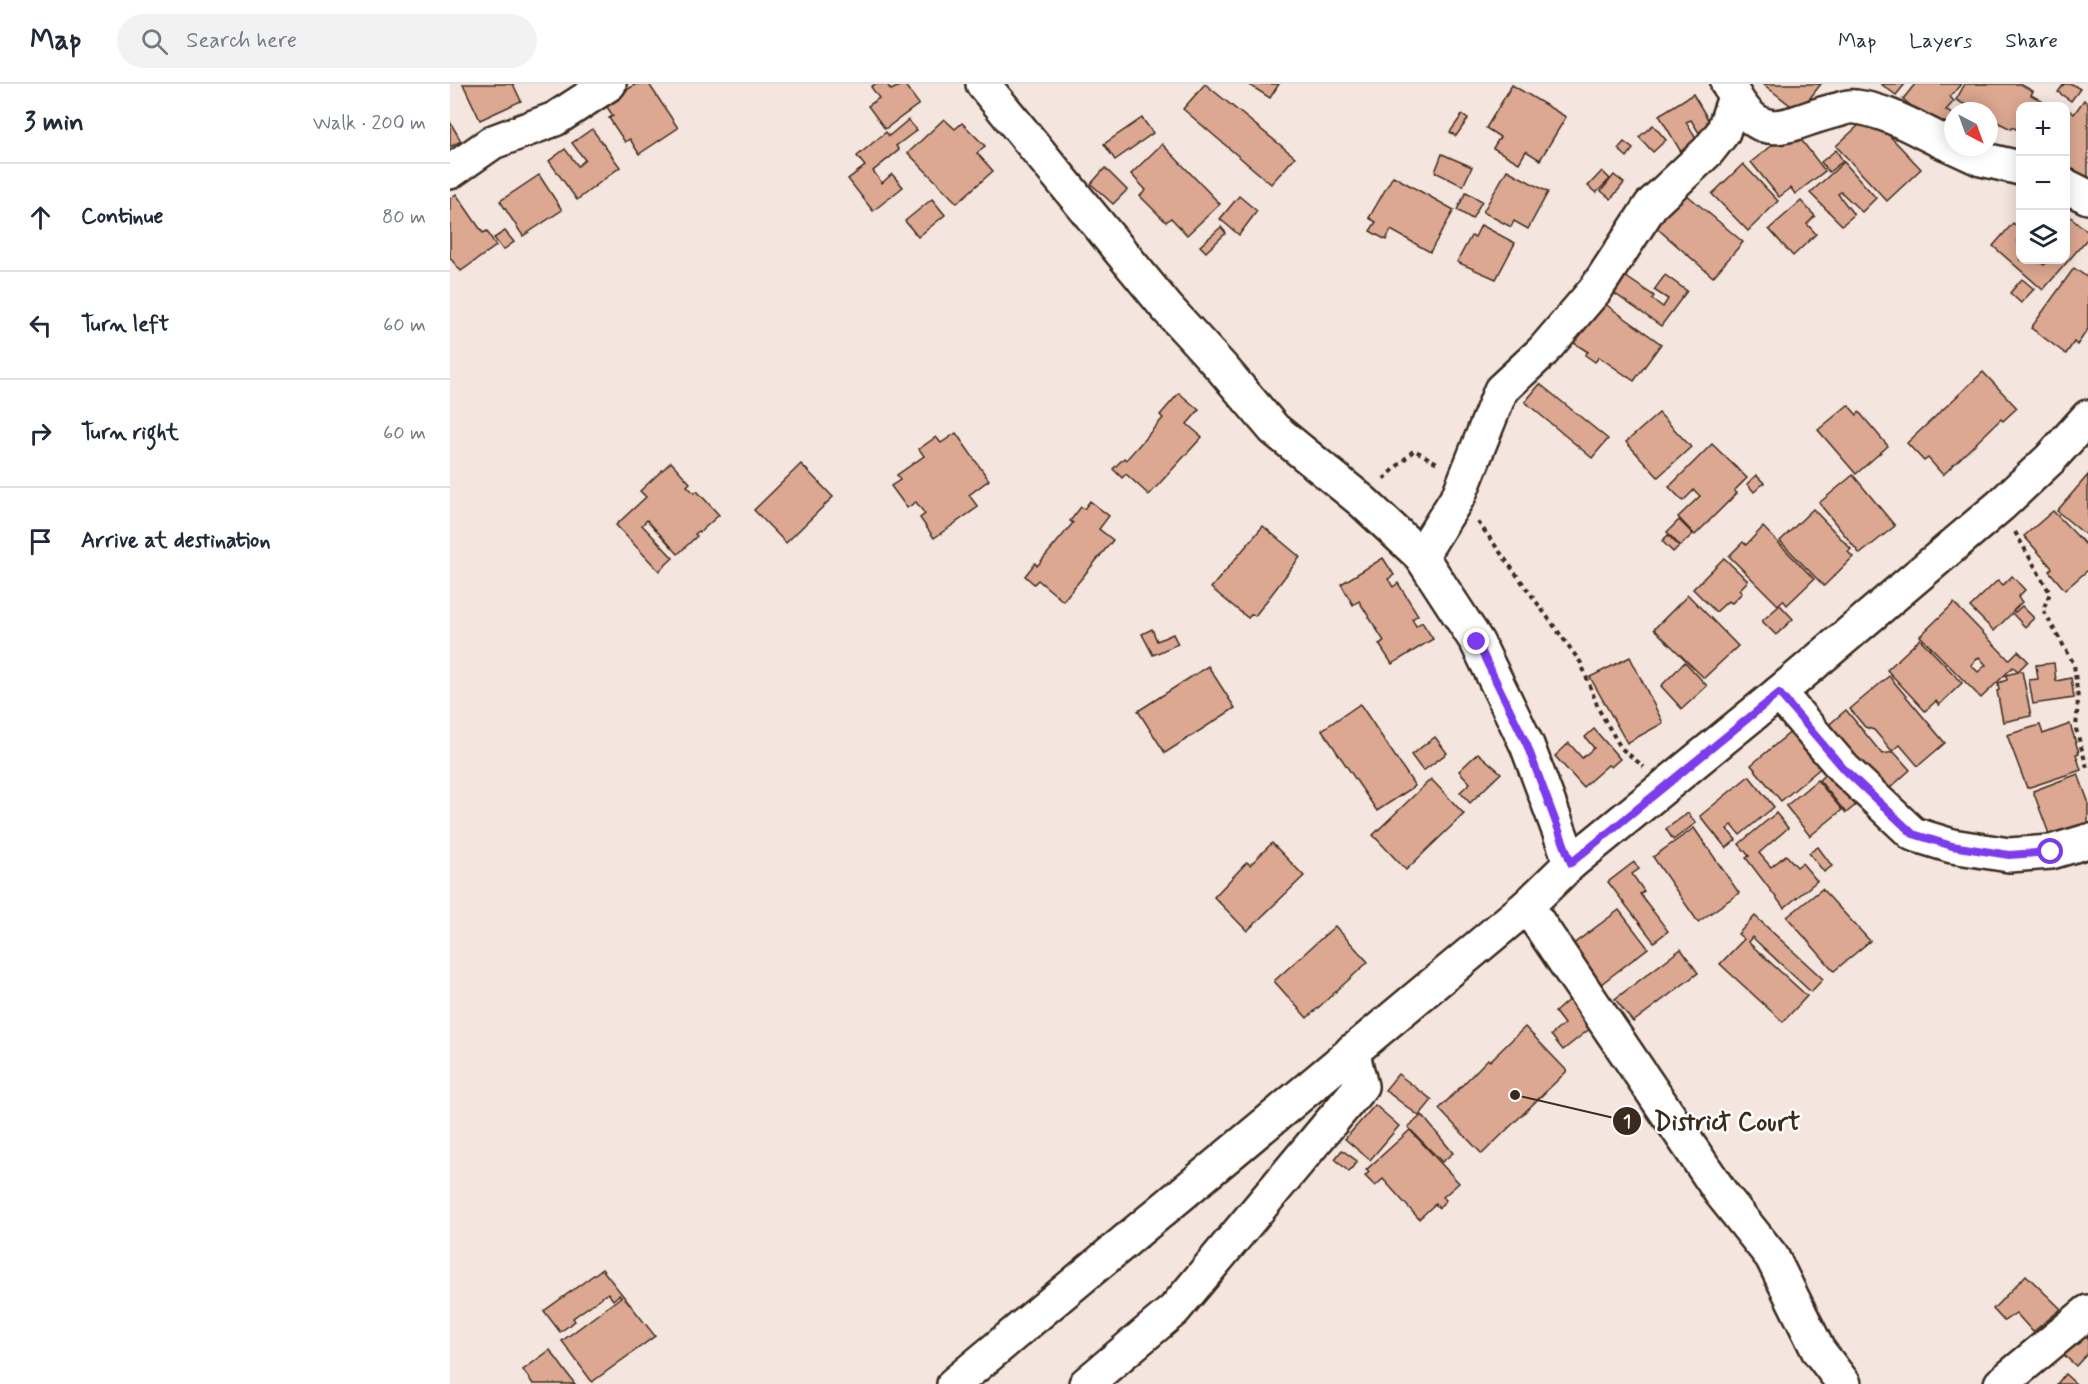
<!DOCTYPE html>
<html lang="en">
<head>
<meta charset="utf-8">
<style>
	body { margin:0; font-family:Mynerve,sans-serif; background:#f2f2f3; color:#1f2937 }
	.controls { position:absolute; right:18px; top:18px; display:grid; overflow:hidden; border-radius:12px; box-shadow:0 3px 15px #0003 }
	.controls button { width:54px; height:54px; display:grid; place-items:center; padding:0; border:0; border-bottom:2px solid #e0e1e3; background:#fff; color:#1f2937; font:30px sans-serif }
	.compass { position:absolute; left:1494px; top:18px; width:54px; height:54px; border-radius:50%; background:#fff; box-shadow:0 3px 15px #0003; rotate:139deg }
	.stop { position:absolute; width:18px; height:18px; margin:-14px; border:4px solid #7c3aed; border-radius:50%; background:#fff }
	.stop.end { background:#7c3aed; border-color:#fff; box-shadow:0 2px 6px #0008 }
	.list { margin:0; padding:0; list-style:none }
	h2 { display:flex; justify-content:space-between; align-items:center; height:78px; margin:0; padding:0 24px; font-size:26px }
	h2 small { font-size:20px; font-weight:400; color:#747a83 }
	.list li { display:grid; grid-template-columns:39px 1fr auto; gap:18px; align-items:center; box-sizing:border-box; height:108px; padding:0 24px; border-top:2px solid #e0e1e3 }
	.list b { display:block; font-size:22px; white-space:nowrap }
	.list em { font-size:20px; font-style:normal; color:#747a83 }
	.icon { flex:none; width:33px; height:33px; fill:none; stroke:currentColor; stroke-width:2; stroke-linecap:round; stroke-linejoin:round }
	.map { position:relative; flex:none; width:1638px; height:1300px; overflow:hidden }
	header { display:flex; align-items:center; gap:36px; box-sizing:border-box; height:84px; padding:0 30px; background:#fff; border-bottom:2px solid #e0e1e3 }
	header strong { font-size:28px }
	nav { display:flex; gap:33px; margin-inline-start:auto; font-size:21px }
	.search { width:420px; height:54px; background:#f2f2f3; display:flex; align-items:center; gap:15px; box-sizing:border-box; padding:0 21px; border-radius:33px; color:#747a83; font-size:22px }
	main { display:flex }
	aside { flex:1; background:#fff }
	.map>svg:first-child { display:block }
	.building { fill:#dca891; stroke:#3b2a1e; stroke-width:1.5; fill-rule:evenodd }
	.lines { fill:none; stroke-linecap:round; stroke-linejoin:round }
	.minor-casing { stroke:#3b2a1e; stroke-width:38 }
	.major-casing { stroke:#3b2a1e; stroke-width:38 }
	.path { stroke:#3b2a1e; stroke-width:4; stroke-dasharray:4.5 4.5; stroke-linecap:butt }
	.minor { stroke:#fff; stroke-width:33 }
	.major { stroke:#fff; stroke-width:33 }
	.route { stroke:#7c3aed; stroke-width:8 }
	.leader { fill:none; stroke:#3b2a1e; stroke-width:2 }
	.callout-dot { fill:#3b2a1e; stroke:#fff; stroke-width:2 }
	.mark-label { font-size:18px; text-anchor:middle; font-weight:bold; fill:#fff }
	.callout-label { font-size:26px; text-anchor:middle; font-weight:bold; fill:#3b2a1e; stroke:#fff; stroke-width:5; stroke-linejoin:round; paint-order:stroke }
</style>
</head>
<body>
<header>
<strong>Map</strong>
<div class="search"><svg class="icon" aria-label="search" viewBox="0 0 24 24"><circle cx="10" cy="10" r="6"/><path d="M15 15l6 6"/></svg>Search here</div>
<nav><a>Map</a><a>Layers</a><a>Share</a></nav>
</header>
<main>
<aside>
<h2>3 min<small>Walk · 200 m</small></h2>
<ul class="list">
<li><svg class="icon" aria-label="ahead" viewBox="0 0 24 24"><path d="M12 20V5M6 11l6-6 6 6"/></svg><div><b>Continue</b></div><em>80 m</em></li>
<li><svg class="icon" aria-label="left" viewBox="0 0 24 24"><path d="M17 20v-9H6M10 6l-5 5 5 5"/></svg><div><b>Turn left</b></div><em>60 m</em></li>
<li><svg class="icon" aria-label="right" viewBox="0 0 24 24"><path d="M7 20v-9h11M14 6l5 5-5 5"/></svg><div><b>Turn right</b></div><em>60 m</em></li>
<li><svg class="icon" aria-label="arrive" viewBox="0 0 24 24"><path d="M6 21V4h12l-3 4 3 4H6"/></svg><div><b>Arrive at destination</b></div></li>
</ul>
</aside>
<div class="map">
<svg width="1638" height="1300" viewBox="0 0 1638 1300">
	<rect width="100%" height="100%" fill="#f4e5de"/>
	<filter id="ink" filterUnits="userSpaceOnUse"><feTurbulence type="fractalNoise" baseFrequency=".0167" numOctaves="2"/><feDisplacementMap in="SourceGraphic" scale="12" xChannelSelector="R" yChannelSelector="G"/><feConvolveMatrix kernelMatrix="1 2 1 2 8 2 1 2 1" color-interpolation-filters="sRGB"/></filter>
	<g filter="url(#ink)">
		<g class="building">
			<polygon points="13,0 63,0 71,17 30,36"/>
			<polygon points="186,0 199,0 228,44 189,70 180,55 175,58 159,34 163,32 155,20"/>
			<polygon points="425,0 437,0 441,6 454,0 469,20 435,45 418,22 429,14 421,3"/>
			<polygon points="755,0 845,73 821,100 733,25"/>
			<polygon points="798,0 829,0 820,14"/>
			<polygon points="1313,0 1371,0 1349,28"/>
			<polygon points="1431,0 1455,0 1446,11"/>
			<polygon points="1465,0 1511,0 1500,13 1504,17 1496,26 1503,31 1503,36 1492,49 1453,15"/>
			<polygon points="1515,0 1570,0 1583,7 1581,11 1592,17 1589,22 1570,22 1570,47 1562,43 1561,45 1539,34 1539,27 1527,27 1506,16"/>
			<polygon points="1614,0 1622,0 1630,5 1621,17 1608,8"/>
			<polygon points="1062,1 1116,33 1090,76 1076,67 1069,79 1043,64 1050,53 1036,44"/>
			<path d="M 1243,10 L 1265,47 L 1231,68 L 1209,31 ZM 1241,36 L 1251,52 L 1246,55 L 1236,38 Z"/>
			<polygon points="1634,16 1638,20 1638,102 1616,86 1616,24 1624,30"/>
			<polygon points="1012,31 1018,35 1006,52 1000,48"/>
			<polygon points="1420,31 1471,85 1437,117 1386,62"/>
			<polygon points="692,34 703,49 665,76 654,60"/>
			<polygon points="494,35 505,45 512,39 535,62 527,69 543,87 507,119 458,69"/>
			<polygon points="458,36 467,46 446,62 449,66 423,87 432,99 442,90 453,103 423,127 398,95 415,82 407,72 436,48 439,52"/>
			<polygon points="0,38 11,57 0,63"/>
			<polygon points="1203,41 1216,56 1203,68 1189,53"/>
			<polygon points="142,45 170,83 127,116 99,77 115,65 128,82 135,76 122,59"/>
			<polygon points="1343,45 1375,87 1345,110 1341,104 1329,113 1301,78"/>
			<polygon points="1174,58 1183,65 1177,73 1168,65"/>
			<polygon points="712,60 770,120 737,151 721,134 716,138 690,112 696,106 681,90"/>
			<polygon points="1386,66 1393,77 1379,88 1371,78"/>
			<polygon points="992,70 1022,83 1013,102 985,88"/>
			<polygon points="1394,78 1426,114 1412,128 1391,108 1388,110 1404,131 1392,141 1360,109"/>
			<polygon points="1293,80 1328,117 1298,147 1262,110"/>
			<polygon points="655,84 677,106 663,120 641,100"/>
			<polygon points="1057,86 1098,108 1078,145 1064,137 1061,143 1033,128"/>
			<polygon points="1152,87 1160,95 1146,109 1138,102"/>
			<polygon points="89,91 112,126 73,152 50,117"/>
			<polygon points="1164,91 1174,99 1161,115 1151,107"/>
			<polygon points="943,92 1004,126 980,168 941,146 936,156 920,147 926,138 919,134"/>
			<polygon points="1230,105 1293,158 1263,193 1201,139"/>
			<polygon points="1016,108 1032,117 1022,135 1007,126"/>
			<polygon points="6,110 33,149 37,147 46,162 11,187 0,174 0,115"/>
			<polygon points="789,112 807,127 789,151 770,135"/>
			<polygon points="482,115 495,131 468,153 455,137"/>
			<polygon points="1351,117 1365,132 1357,140 1366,150 1343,172 1319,145"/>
			<polygon points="1616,129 1638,148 1638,154 1593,206 1543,162 1563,139 1565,141 1570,135 1570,153 1567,157 1570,160 1570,176 1588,176 1594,181 1599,176 1616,176"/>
			<polygon points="1031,141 1065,159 1046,195 1007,178 1021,152 1025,153"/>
			<polygon points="771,143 776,149 756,168 750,162"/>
			<polygon points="55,147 64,158 53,166 44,154"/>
			<polygon points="1624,184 1638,194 1638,245 1627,261 1624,258 1616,270 1581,244"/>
			<polygon points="1166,186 1204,212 1202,215 1213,223 1218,215 1204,206 1215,191 1237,207 1211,242 1154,202"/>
			<polygon points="1572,195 1584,205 1571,219 1560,209"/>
			<polygon points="1151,217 1211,260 1184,297 1149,273 1145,278 1135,271 1138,268 1121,257"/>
			<polygon points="1533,288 1567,324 1553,337 1551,335 1493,391 1478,374 1474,377 1457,359"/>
			<polygon points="1090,300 1158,355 1142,374 1075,318"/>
			<polygon points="729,309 749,326 737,340 752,353 699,411 676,390 672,394 663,385 674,374 676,376 713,334 710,331"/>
			<polygon points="1398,321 1407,331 1409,328 1438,362 1406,390 1368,346"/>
			<polygon points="1209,329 1241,363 1208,393 1176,358"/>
			<polygon points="506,349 539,396 519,411 528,423 484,454 470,434 475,430 466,418 457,424 441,402 450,396 447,391 474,372 469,365 486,353 491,359"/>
			<polygon points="1262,360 1297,394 1284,407 1287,409 1245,451 1228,433 1250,412 1244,406 1233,417 1219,403"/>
			<polygon points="221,378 240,399 237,402 244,409 247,407 269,431 250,448 249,447 245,450 247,452 228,470 197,436 192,441 223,474 209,487 166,441 196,413 190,407"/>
			<polygon points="351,380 383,413 336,459 304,426"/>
			<polygon points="1306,391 1314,399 1304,408 1297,400"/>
			<polygon points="1403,391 1445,442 1410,470 1369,419"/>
			<polygon points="1638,391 1638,453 1607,427"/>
			<polygon points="640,417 659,432 649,445 663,456 613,517 588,496 584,500 575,492 585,479 587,482 623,439 620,437 631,423 634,425"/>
			<polygon points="1363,425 1401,465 1398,468 1403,473 1374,502 1330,457"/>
			<polygon points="1603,427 1638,463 1638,486 1615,506 1599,487 1602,484 1574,452"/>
			<polygon points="1229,436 1243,450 1230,462 1217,448"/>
			<polygon points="813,442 850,473 805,532 802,530 798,534 761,504"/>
			<polygon points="1313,443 1364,495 1337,521 1333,516 1328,521 1279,472 1293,458 1296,461"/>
			<polygon points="1218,451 1229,462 1223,468 1212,457"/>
			<polygon points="933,474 944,491 938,495 943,503 948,499 968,531 962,535 966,542 972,538 983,555 942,580 929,560 934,557 909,517 903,521 891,500"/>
			<polygon points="1274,474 1298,497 1289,506 1292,509 1282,519 1278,517 1266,528 1243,505"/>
			<polygon points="1562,492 1575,506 1568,513 1572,518 1563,527 1565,528 1572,522 1584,534 1575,543 1562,529 1544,547 1520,523 1548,496 1553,501"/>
			<polygon points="1238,511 1288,562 1254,594 1204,545"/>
			<path d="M 1504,519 L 1559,576 L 1568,567 L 1578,577 L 1568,587 L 1563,583 L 1531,614 L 1470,552 ZM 1529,573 L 1536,581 L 1528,588 L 1521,581 Z"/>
			<polygon points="1330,521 1343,535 1326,551 1312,537"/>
			<polygon points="702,545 707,557 723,550 728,560 703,571 692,550"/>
			<polygon points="1470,555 1512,599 1489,621 1486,617 1475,627 1437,586"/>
			<polygon points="1180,573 1213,639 1177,659 1140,593"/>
			<polygon points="1235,578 1257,602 1232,625 1211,602"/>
			<polygon points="1604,579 1606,597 1621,594 1624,614 1583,620 1579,596 1588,595 1586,581"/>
			<polygon points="758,582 785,624 715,669 688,627"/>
			<polygon points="1572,587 1581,632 1553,638 1547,607 1549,606 1548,599 1557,596 1556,591"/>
			<polygon points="1439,592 1495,659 1468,682 1450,661 1442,667 1424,646 1415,643 1400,625"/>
			<polygon points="910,620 965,702 927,727 872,646"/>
			<polygon points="1396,626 1432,670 1444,668 1460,686 1430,713 1374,645"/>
			<polygon points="1620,640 1629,669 1626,670 1631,686 1577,704 1557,651 1590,641 1593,650"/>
			<polygon points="1144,645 1170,675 1161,683 1158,681 1133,703 1105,672 1119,659 1132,674 1144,664 1135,653"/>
			<polygon points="1343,646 1373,682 1331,717 1301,681"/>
			<polygon points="985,653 997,669 973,687 961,671"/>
			<polygon points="1028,669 1051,689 1020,719 1010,708 1020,699 1009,687"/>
			<polygon points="1378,688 1406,721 1396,729 1369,696"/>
			<polygon points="1628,690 1638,717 1638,752 1602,758 1583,707"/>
			<polygon points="1299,692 1324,723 1290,751 1282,741 1277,745 1286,756 1276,764 1250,732"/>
			<polygon points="981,695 1014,730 956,786 923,751"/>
			<polygon points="1367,696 1392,726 1360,752 1336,722"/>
			<polygon points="1238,729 1246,739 1223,756 1216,745"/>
			<polygon points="1326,729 1338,744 1309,769 1321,783 1336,771 1347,783 1352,779 1367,797 1334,824 1296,774 1299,772 1289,760"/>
			<polygon points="1244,744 1289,809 1248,838 1203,773"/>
			<polygon points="822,759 854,792 797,847 764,813 797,778 800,781"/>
			<polygon points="1368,763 1382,782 1374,788 1359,769"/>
			<polygon points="1184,778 1189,785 1182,790 1194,807 1190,810 1218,847 1204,858 1158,798"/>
			<polygon points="1372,805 1420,857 1384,887 1337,833"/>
			<polygon points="1169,826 1198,864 1151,900 1122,861"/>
			<polygon points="1305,832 1373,895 1361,908 1302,853 1298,858 1357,912 1333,938 1270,880 1294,855 1288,850"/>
			<polygon points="885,842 918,878 857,934 824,897"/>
			<polygon points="1231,865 1248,889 1183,938 1165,915"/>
			<polygon points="1123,912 1146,940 1113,966 1101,951 1114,940 1105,928"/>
			<polygon points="1075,943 1117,987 1032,1070 989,1025 1038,975 1040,977"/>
			<polygon points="948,990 982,1016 969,1032 935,1006"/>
			<polygon points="925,1021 949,1042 920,1076 895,1055"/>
			<polygon points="972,1031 1003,1069 992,1078 958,1043"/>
			<polygon points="960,1046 1009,1099 993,1113 996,1116 989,1124 985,1120 969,1135 933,1095 925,1102 915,1092 919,1088 916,1086"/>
			<polygon points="892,1066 907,1077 899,1088 885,1075"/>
			<polygon points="152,1185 205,1252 142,1298 112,1257 171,1213 169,1211 163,1216 158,1209 123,1234 125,1237 110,1248 94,1227"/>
			<polygon points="1576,1191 1611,1225 1583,1248 1566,1229 1554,1237 1543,1225"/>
			<polygon points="1638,1242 1638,1269 1626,1282 1612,1269"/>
			<polygon points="100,1266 125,1300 83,1300 73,1286"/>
			<polygon points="1615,1290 1626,1300 1607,1300"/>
		</g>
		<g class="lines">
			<g class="minor-casing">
				<g id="minor">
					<polyline points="533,0 717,224 772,284 824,345 912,417 971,472 1027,558 1077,661 1121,779"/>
					<path d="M 1285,13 C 1316,65 1342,35 1388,26 C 1393,24 1400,22 1406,23 C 1440,27 1472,49 1503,62"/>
					<polyline points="1505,63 1531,75 1570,84"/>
					<polyline points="0,88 43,58 105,35 159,0"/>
					<polyline points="1616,102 1638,113"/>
					<polyline points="971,472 1009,411 1051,306 1093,267 1146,205 1201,121 1258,67 1273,48 1285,13 1278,0"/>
					<polyline points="1329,609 1394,685 1463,750 1502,762 1559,771 1601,768 1638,757"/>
					<polyline points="1077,822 1271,1109 1322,1173 1368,1266 1394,1300"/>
					<polyline points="636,1300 724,1226 911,1002 902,967"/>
					<polyline points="1551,1300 1638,1228"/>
				</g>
			</g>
			<g class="major-casing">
				<polyline id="major" points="504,1300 1077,822 1121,779 1329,609 1551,421 1600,375 1638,333"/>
			</g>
			<g class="path">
				<polyline points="934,395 964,366 989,380"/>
				<polyline points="1028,438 1131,579 1149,626 1171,664 1194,683"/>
				<polyline points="1565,448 1600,509 1593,526 1624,580 1628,615 1626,645 1638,687"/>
			</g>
			<use href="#minor" class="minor"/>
			<use href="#major" class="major"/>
		</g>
	</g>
	<g class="lines" filter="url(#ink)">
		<polyline class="route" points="1027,558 1077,661 1121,779 1329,609 1394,685 1463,750 1502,762 1559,771 1601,768"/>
	</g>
	<path class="leader" d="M1065 1011L1177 1037"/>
	<g class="callout-dot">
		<circle cx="1065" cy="1011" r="6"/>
		<circle cx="1177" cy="1037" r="15"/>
	</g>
	<g class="mark-label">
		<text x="1177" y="1043">1</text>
	</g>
	<g class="callout-label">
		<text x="1277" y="1046">District Court</text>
	</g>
</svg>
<div class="controls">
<button>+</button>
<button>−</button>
<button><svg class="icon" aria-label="layers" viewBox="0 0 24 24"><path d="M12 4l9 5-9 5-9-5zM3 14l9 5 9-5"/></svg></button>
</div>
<svg class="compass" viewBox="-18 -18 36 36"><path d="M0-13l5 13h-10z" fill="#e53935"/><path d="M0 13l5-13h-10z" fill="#747a83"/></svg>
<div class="stop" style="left:1601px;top:768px"></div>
<div class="stop end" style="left:1027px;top:558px"></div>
</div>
</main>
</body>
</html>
